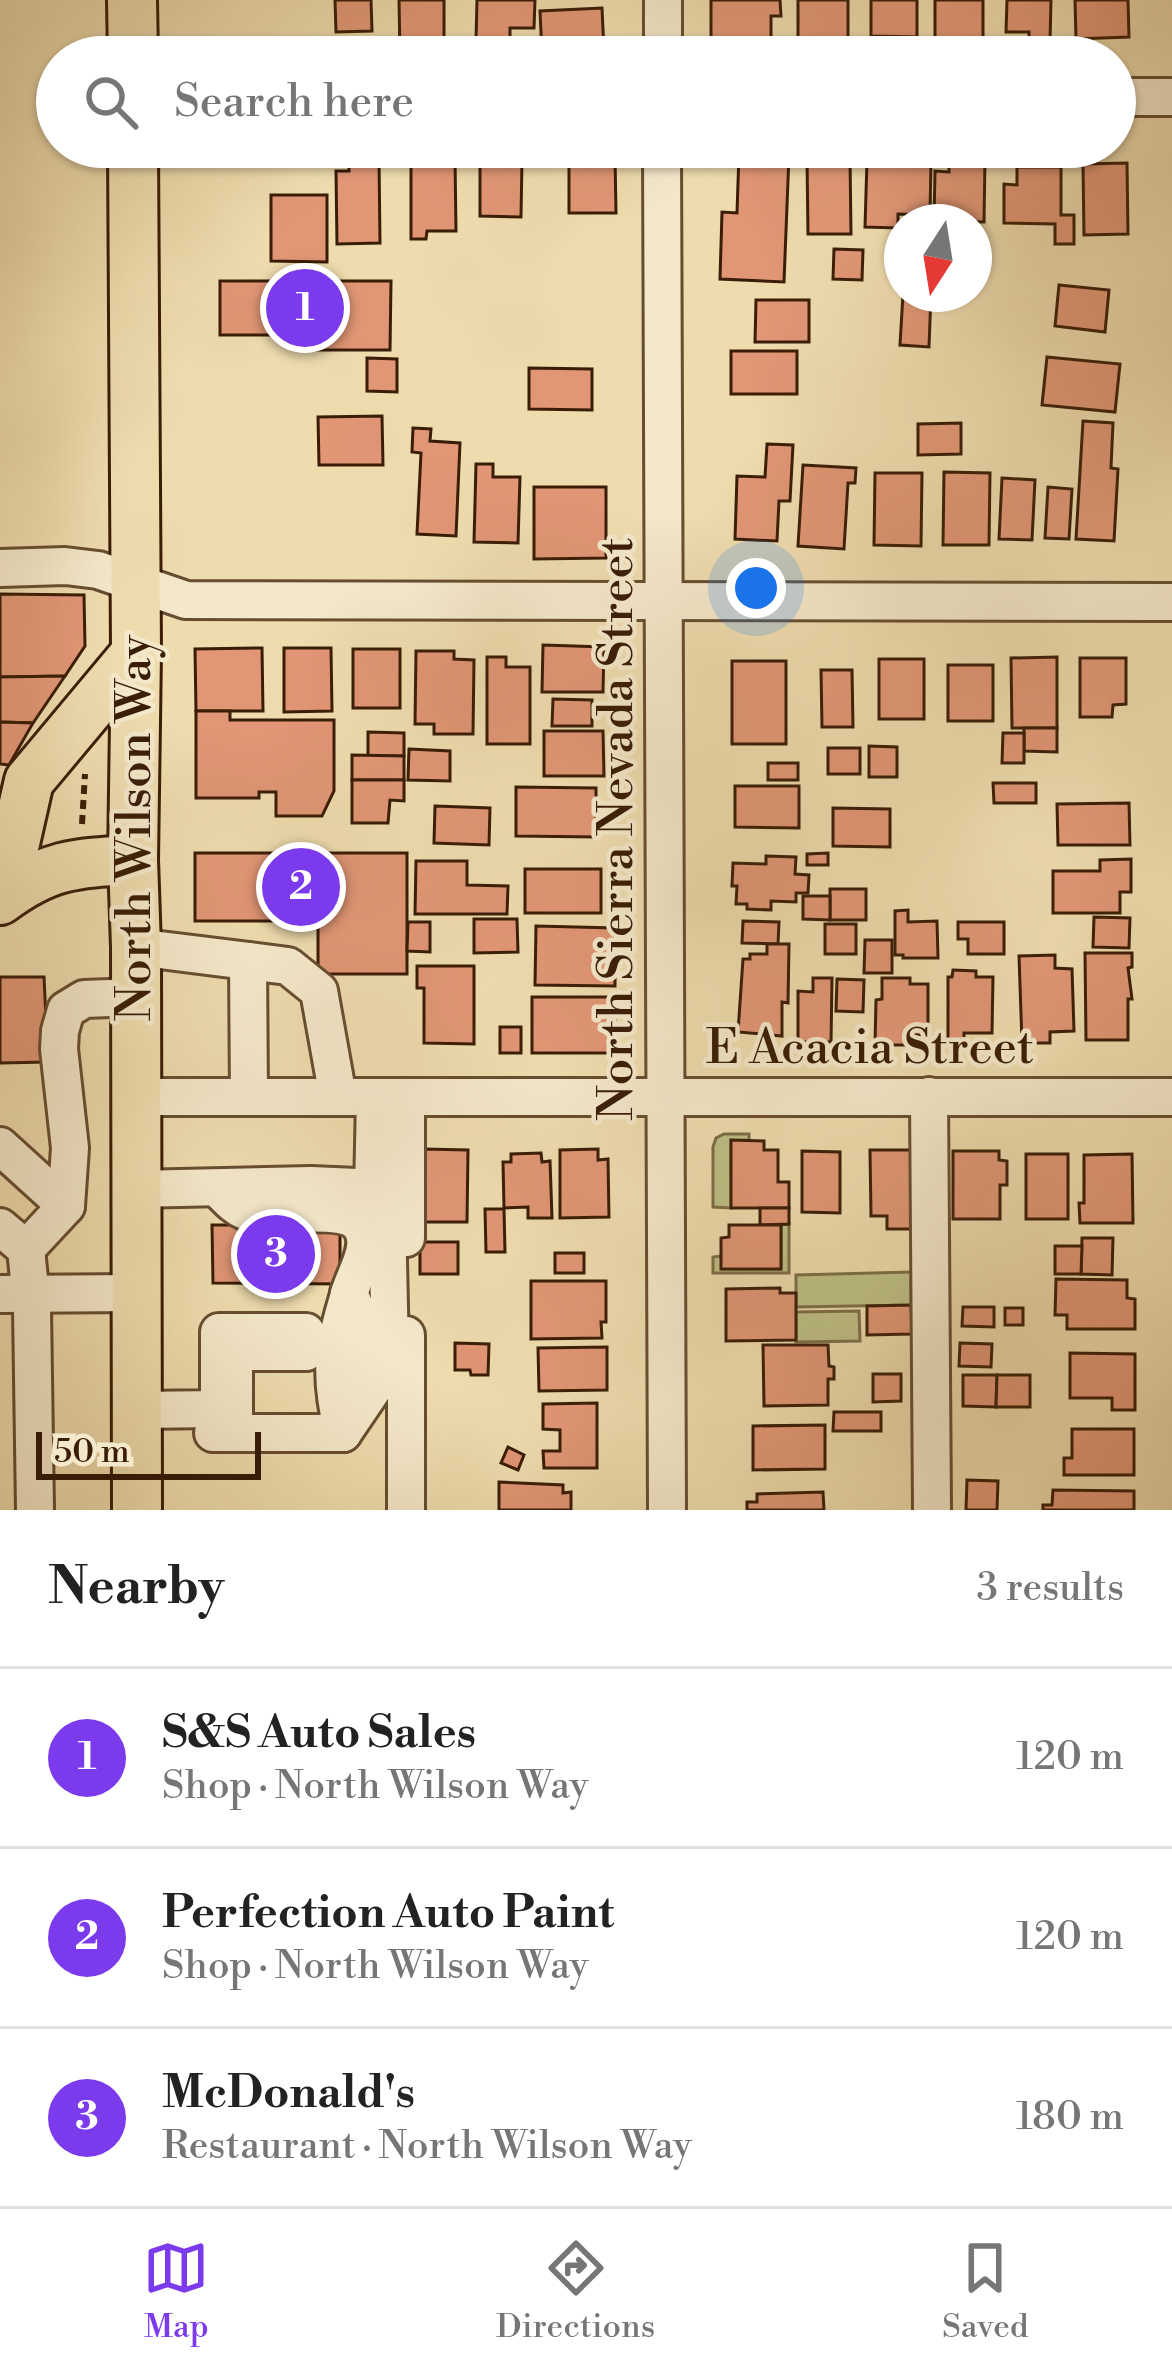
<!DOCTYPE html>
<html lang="en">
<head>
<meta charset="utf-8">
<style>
	body { margin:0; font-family:"Libre Bodoni",serif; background:#f6f6f6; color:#222 }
	.compass { position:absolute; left:884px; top:204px; width:108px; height:108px; border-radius:50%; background:#fff; box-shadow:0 3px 9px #0004; rotate:192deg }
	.scale { position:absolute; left:36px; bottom:30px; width:225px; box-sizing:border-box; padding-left:12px; border:6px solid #3a1d06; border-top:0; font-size:33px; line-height:42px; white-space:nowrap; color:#3a1d06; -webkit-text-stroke:9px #f4e8ca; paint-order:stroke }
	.you { position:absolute; left:756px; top:588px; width:42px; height:42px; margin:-30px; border:9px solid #fff; border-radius:50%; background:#1a73e8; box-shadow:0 0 0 18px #1a73e833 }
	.badge { display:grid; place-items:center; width:78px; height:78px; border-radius:50%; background:#7c3aed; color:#fff; font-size:39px; font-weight:700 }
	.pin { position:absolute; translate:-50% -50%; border:6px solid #fff; box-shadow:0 3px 12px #0006 }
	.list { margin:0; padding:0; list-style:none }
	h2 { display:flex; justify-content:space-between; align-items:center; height:156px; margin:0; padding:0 48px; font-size:51px }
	h2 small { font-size:39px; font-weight:400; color:#767676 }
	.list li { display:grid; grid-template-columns:78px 1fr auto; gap:36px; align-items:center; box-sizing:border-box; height:180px; padding:0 48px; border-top:3px solid #e0e0e0 }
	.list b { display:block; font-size:45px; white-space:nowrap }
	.list p { margin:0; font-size:39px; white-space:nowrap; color:#767676 }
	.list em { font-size:39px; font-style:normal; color:#767676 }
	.icon { flex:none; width:66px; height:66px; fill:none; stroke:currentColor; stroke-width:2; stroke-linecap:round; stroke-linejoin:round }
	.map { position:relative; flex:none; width:1172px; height:1510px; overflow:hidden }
	.search { position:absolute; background:#fff; box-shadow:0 3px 9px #0004; left:36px; right:36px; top:36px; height:132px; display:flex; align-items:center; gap:30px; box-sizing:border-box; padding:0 42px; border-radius:66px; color:#767676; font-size:45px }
	.sheet { height:696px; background:#fff }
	nav { display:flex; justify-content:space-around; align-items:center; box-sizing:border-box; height:168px; border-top:3px solid #e0e0e0; background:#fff; font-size:33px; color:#767676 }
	nav a { display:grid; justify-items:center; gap:6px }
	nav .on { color:#7c3aed }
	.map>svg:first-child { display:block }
	.green { fill:#bebf86; stroke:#7c6e46; stroke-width:3 }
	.building { fill:#e19676; stroke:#3a1d06; stroke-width:3 }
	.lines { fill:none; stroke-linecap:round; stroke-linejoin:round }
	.minor-casing { stroke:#674d30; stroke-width:42 }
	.major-casing { stroke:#3a1d06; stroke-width:54 }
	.path { stroke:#3a1d06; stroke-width:6; stroke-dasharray:9 6; stroke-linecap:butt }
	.minor { stroke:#f4e8ca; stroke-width:36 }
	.major { stroke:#eedcae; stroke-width:48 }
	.labels { text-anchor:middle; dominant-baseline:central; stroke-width:9; stroke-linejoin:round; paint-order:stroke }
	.street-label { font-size:48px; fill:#3a1d06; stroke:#f4e8ca }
</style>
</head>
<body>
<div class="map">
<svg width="1172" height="1510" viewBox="0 0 1172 1510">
	<rect width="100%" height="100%" fill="#eedcae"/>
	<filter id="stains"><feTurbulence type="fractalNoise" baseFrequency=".00167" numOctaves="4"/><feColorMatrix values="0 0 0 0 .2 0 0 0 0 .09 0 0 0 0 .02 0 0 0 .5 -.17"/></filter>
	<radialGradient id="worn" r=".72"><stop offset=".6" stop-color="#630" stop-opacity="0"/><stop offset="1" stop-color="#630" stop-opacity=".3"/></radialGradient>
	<g class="green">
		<polygon points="724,1134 749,1134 749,1140 731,1141 731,1208 713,1207 713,1147 716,1138"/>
		<polygon points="789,1224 789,1273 713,1273 713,1257 721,1256 722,1269 781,1269 781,1225"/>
		<polygon points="911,1272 911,1305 796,1307 796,1275"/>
		<polygon points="859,1311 860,1341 796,1342 796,1312"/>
	</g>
	<g class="building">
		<polygon points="335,0 371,0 372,31 336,32"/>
		<polygon points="399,0 444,0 444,55 400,55"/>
		<polygon points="477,0 535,0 534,28 510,28 510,40 476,40"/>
		<polygon points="711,0 780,0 781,16 771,16 771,56 711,56"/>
		<rect x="798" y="0" width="50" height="40"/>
		<polygon points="871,0 917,0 917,37 871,36"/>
		<rect x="935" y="0" width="48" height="38"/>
		<polygon points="1007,0 1051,0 1050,42 1029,42 1029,32 1006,32"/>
		<polygon points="1075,0 1128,0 1129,37 1076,39"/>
		<polygon points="602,8 604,52 542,54 540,11"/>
		<polygon points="739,153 789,155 784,282 720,279 722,212 737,213"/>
		<polygon points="569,157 615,157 616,213 569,213"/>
		<polygon points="411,158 455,158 456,231 427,231 426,239 411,239"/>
		<polygon points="850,158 851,234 808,234 807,159"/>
		<polygon points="949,158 985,159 984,222 934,221 935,171 949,172"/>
		<polygon points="379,159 380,243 337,244 336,171 349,171 349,160"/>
		<polygon points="480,159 522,160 521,217 480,216"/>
		<polygon points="867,160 931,162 930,215 898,214 898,228 865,227"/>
		<polygon points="1127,163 1128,234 1084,235 1083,164"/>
		<polygon points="1017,167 1061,167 1061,215 1074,215 1074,244 1055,244 1055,224 1004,223 1004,184 1017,185"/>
		<polygon points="271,195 327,195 327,262 271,261"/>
		<polygon points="834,249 863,250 862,280 833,279"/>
		<polygon points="220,281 391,281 390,350 301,350 301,335 220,335"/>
		<polygon points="1059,285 1109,290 1105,332 1055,326"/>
		<polygon points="903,294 931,294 929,347 900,345"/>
		<polygon points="756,300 809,300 809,342 755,342"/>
		<rect x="731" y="351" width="66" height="43"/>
		<polygon points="1047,357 1120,364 1115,412 1042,405"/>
		<polygon points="367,358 397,359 397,392 367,391"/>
		<polygon points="529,368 592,369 592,410 529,409"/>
		<polygon points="382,416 383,465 319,465 318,417"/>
		<polygon points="1083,421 1113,423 1111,468 1118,469 1114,541 1076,539"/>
		<polygon points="961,423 961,454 918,455 918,424"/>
		<polygon points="413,428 431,429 430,441 460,443 456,536 417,534 421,453 412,452"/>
		<polygon points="767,444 793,445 790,501 779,501 777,541 735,539 737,476 765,477"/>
		<polygon points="476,464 493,464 493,477 520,477 518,543 474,542"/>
		<polygon points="803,465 856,468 855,483 848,483 844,549 798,546"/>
		<polygon points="944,472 990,473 989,545 943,545"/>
		<polygon points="875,473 922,473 921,546 874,545"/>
		<polygon points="1002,478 1035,480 1032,540 999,539"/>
		<polygon points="534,487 606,487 606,558 534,559"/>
		<polygon points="1048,487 1072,489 1069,539 1045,538"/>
		<polygon points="0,594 84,595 85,646 65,676 0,677"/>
		<polygon points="543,645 604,647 603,692 542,692"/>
		<polygon points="262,648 263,711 196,711 195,649"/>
		<polygon points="284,648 331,648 332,711 284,712"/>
		<rect x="353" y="649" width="47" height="59"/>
		<polygon points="416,651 454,651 454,659 474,660 473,734 434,734 434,724 415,724"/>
		<polygon points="487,657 506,657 506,667 530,667 530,744 487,744"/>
		<polygon points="1057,657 1057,728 1012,728 1011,658"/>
		<polygon points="1080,658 1126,658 1126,704 1113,705 1112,717 1080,717"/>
		<rect x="879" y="659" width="45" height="60"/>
		<rect x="732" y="661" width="54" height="83"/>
		<rect x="948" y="665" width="45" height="56"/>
		<polygon points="821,670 852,670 853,727 822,727"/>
		<polygon points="65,676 33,723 0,722 0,677"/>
		<polygon points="553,699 592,700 592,726 552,726"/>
		<polygon points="196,711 230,711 230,720 334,720 334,791 322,816 276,816 276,792 259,792 259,798 196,798"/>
		<polygon points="0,722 33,723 9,765 0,764"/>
		<polygon points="1024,728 1057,728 1057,752 1024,751"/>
		<polygon points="544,731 603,731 604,776 544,776"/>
		<polygon points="368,732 404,733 404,756 368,756"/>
		<polygon points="1003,733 1024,733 1024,763 1002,763"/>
		<polygon points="869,746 897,747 897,777 869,777"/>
		<rect x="828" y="748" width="32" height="26"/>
		<polygon points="409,749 450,751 450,781 408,780"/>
		<polygon points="352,755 404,756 404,780 352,780"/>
		<rect x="768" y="763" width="30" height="17"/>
		<polygon points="352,780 404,780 404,801 390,800 388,823 352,823"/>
		<polygon points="993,783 1036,783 1036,803 994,803"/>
		<polygon points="735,786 799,786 799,828 735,827"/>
		<polygon points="516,787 596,788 596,837 516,836"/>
		<polygon points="1129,803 1130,845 1058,845 1057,804"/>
		<polygon points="435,806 490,808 489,845 434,843"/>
		<polygon points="833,808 890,809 890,847 833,846"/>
		<polygon points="195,853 407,853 407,974 318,974 318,921 195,921"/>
		<polygon points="828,853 828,865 807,865 807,854"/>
		<polygon points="766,856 796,857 795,874 809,875 808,893 796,893 796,902 771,901 771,910 747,909 747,904 736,904 737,886 732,886 733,863 766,864"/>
		<polygon points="1131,859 1131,892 1120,892 1120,913 1053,913 1053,871 1100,871 1100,860"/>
		<polygon points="416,861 467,861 467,885 508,886 507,914 415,914"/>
		<rect x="525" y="869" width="76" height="44"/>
		<rect x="830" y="889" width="36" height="31"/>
		<polygon points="803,896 830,896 830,920 803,919"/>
		<polygon points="908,910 908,922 937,921 938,958 903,958 903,955 895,955 895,911"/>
		<polygon points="1094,917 1130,918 1129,948 1093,947"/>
		<polygon points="474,919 517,919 518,952 474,953"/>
		<polygon points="743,921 779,922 778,944 742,943"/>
		<polygon points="408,922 430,922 430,952 407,951"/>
		<polygon points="958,922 1004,922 1004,954 968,954 968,939 958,939"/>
		<rect x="825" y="924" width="31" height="30"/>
		<polygon points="536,926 615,928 615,986 535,985"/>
		<polygon points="865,940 892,940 892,973 864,973"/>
		<polygon points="767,944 789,944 788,1003 782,1002 782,1036 738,1032 743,959 750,959 750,954 767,954"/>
		<polygon points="1085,953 1132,953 1132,967 1128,968 1132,999 1128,999 1128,1040 1086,1040"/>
		<polygon points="1055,955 1055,968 1072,969 1074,1031 1050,1032 1050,1043 1022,1043 1019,956"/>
		<polygon points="417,966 474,966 474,1044 424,1043 424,988 417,988"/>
		<polygon points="953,970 976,971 976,977 993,977 992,1033 964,1033 964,1044 948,1044 948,977 952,977"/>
		<polygon points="0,977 44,977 48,1062 0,1063"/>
		<polygon points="813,978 832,978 831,1042 798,1042 798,991 813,992"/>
		<polygon points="882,978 910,978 910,984 928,984 928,1035 907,1035 907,1045 875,1045 876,1000 882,999"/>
		<polygon points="837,979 864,980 863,1012 836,1011"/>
		<rect x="532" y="997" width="83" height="56"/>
		<rect x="500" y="1027" width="21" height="26"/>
		<polygon points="731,1140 764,1141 764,1150 778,1150 778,1182 789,1182 789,1208 731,1208"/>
		<polygon points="423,1149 468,1150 467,1222 423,1222"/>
		<polygon points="598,1149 598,1160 608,1159 609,1217 560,1218 560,1150"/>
		<polygon points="870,1150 914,1150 915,1229 887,1229 887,1216 871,1216"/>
		<polygon points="802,1151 840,1152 840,1213 802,1212"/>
		<polygon points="953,1151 999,1151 999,1160 1007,1161 1007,1185 1000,1185 1000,1219 953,1219"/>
		<polygon points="541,1153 542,1162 550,1161 552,1218 528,1218 528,1207 504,1208 503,1162 511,1162 511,1154"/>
		<rect x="1026" y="1154" width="42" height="65"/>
		<polygon points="1132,1154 1133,1223 1080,1223 1079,1203 1084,1203 1084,1155"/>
		<polygon points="760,1208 789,1208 789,1224 760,1225"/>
		<polygon points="485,1209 504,1209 505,1252 486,1252"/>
		<polygon points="212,1225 340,1225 340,1284 213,1283"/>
		<polygon points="729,1225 781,1225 781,1269 721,1269 721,1238 729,1237"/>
		<polygon points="1082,1238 1113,1238 1112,1275 1081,1274"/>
		<rect x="420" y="1242" width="38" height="32"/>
		<polygon points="1055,1246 1082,1246 1081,1274 1055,1274"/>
		<rect x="555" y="1253" width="29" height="20"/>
		<polygon points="1056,1279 1127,1280 1127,1298 1135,1299 1135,1329 1067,1329 1067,1315 1055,1315"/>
		<polygon points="531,1281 606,1281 606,1322 601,1322 602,1338 531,1339"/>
		<polygon points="780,1288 780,1293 796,1293 796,1340 726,1341 726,1289"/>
		<polygon points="911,1305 912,1334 867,1335 867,1306"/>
		<polygon points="963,1307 994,1307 994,1327 962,1326"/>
		<rect x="1005" y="1308" width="18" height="17"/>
		<polygon points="455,1343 489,1344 488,1375 471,1375 470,1370 455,1370"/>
		<polygon points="960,1343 992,1344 991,1367 959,1366"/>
		<polygon points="763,1345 828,1345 829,1366 834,1367 834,1379 828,1379 828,1405 764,1406"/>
		<polygon points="607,1347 607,1390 539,1391 538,1348"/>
		<polygon points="1070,1353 1135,1354 1135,1410 1112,1410 1112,1398 1070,1398"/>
		<polygon points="873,1374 901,1374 901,1401 873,1402"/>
		<polygon points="963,1375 997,1375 996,1407 963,1406"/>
		<polygon points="997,1375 1030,1375 1030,1407 996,1407"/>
		<polygon points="597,1403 597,1468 544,1468 543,1451 560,1451 560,1430 543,1429 543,1404"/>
		<polygon points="834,1412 881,1412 881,1431 833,1431"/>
		<polygon points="825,1425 825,1469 753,1470 753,1426"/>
		<polygon points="1072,1429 1134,1429 1134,1475 1064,1475 1064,1458 1072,1458"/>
		<polygon points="508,1447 524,1455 518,1470 501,1463"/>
		<polygon points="967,1480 998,1481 997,1510 966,1510"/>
		<polygon points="499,1482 563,1485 563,1493 571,1492 571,1510 499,1510"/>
		<polygon points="1053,1490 1134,1491 1134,1510 1043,1510 1043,1505 1052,1505"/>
		<polygon points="823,1492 824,1510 747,1510 747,1502 757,1502 757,1494"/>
	</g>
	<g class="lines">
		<g class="minor-casing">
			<g id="minor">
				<polyline points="663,57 663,0"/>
				<polyline points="1115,97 1172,97"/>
				<polyline points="662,147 667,1510"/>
				<polyline points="0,568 65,566 98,570 186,600 1172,602"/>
				<polyline points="136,947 288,966 319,991 338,1097"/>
				<polyline points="248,961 249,1097"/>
				<polyline points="929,1096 932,1510"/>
				<polyline points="136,1097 1172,1097"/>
				<polyline points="0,1146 66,1206"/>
				<path d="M 217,1188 C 227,1197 233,1206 245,1211 C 273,1222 345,1201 361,1227 C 373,1245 357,1270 351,1288 C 333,1347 328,1372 343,1433"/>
				<polyline points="136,1189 311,1185 357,1187 373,1193 383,1200 387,1214 390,1353 377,1383 343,1433"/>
				<polyline points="373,1193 375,1098"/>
				<polyline points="0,1227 26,1249 32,1309 35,1510"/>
				<polyline points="406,1238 406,1097"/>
				<polyline points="26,1249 66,1206 70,1148 59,1049 60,1031 66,1010 84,999 136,997"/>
				<polyline points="0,1294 137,1293"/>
				<polyline points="348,1394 365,1331 349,1293"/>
				<polyline points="137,1410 219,1409 219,1332 306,1332 306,1352 234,1352 234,1433"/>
				<polyline points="213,1433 343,1433"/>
				<polyline points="406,1510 406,1335"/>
			</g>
		</g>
		<g class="major-casing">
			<g id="major">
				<polyline points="132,0 133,57"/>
				<polyline points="133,147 136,653 133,860 136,947 137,1510"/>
				<polyline points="3,896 29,781 136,653"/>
				<path d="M 0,900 C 48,864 75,863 133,860"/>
			</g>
		</g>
		<polyline class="path" points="82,824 85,774"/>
		<use href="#minor" class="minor"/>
		<use href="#major" class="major"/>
	</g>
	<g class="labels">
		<g class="street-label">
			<text transform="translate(136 828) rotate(-90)">North Wilson Way</text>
			<text transform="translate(618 829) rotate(-90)">North Sierra Nevada Street</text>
			<text x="870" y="1049">E Acacia Street</text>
		</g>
	</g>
	<rect width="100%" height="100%" filter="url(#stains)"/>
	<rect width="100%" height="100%" fill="url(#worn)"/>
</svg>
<svg class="compass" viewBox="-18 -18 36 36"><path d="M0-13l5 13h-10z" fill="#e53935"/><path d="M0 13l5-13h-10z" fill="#767676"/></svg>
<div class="scale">50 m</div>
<div class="you"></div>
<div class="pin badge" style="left:305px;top:308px">1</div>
<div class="pin badge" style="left:301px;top:887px">2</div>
<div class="pin badge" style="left:276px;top:1254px">3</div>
<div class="search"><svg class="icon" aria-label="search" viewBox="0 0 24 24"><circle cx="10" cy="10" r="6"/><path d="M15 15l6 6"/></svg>Search here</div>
</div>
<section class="sheet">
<h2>Nearby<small>3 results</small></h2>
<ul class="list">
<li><span class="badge">1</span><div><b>S&amp;S Auto Sales</b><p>Shop · North Wilson Way</p></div><em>120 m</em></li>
<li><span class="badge">2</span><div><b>Perfection Auto Paint</b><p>Shop · North Wilson Way</p></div><em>120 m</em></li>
<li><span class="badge">3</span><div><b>McDonald's</b><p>Restaurant · North Wilson Way</p></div><em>180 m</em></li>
</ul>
</section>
<nav>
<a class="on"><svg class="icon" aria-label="map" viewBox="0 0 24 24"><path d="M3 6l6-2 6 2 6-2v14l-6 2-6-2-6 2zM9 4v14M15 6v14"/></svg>Map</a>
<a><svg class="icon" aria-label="directions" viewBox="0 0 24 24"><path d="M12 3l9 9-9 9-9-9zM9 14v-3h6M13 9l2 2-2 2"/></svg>Directions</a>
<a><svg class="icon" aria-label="saved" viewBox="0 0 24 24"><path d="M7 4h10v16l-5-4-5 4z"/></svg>Saved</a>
</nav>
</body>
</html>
